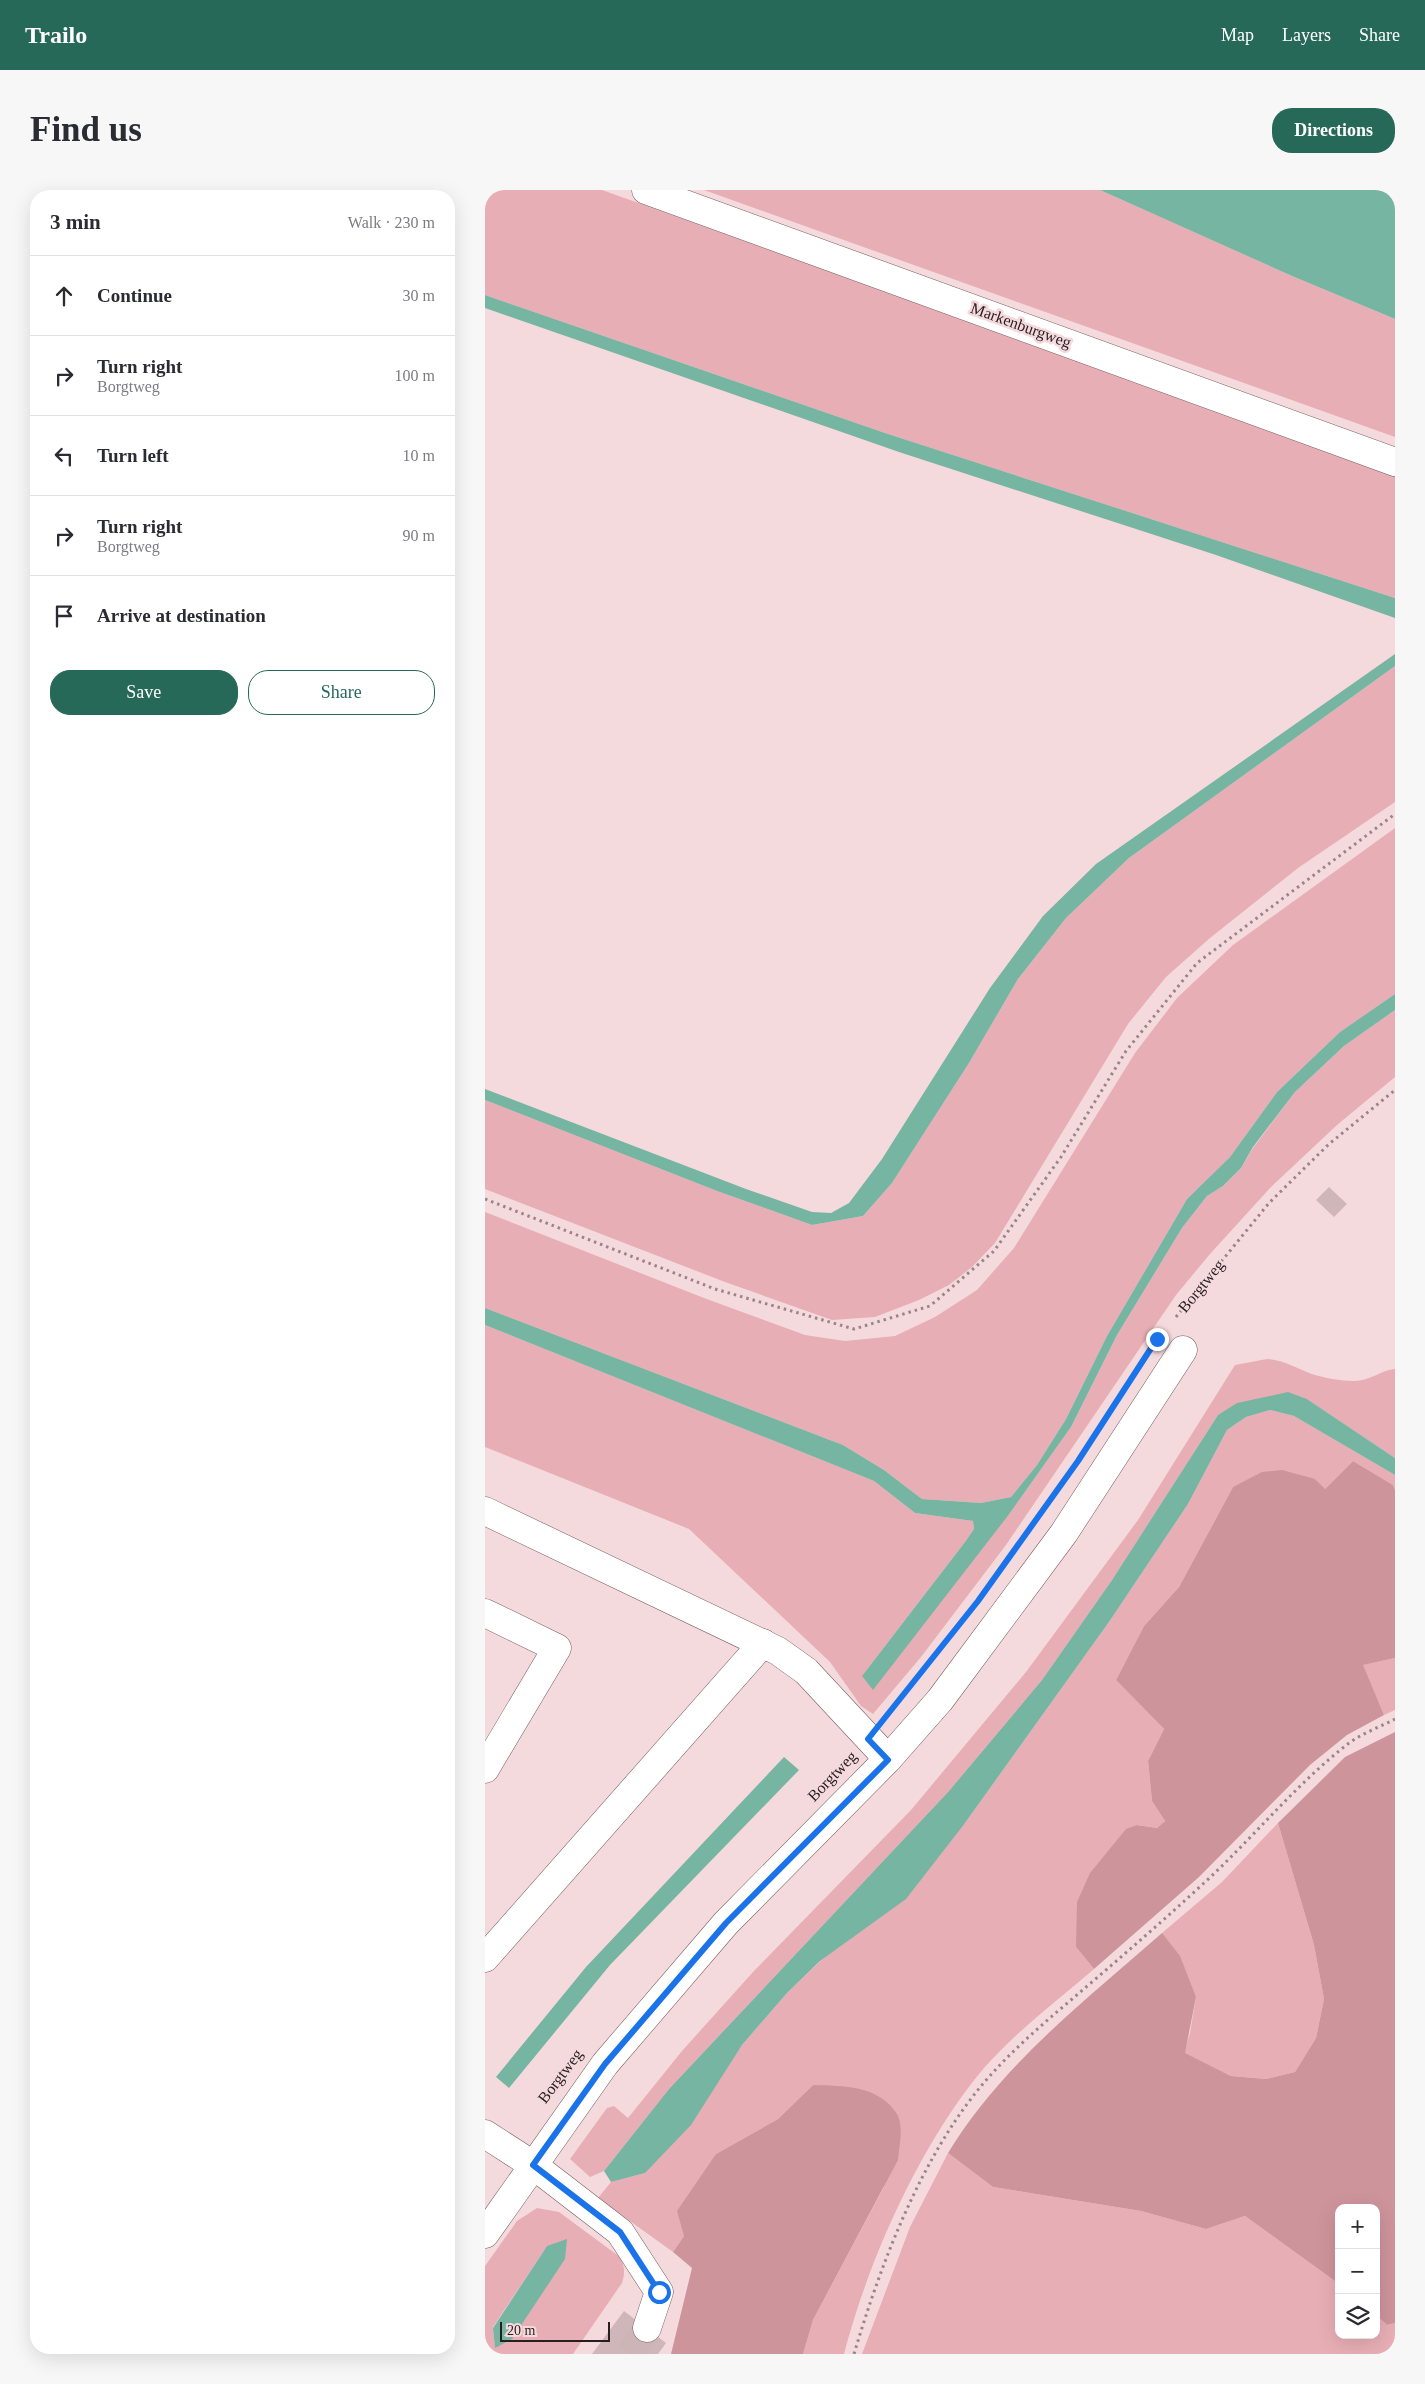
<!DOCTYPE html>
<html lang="en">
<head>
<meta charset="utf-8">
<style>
	body { margin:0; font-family:Georgia,serif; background:#f7f7f7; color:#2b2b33 }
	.controls { position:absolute; right:15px; bottom:15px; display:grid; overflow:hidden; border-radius:10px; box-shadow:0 5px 20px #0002 }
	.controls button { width:45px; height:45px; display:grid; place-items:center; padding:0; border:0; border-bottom:1px solid #e1e1e2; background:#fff; color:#2b2b33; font:25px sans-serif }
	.scale { position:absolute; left:15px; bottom:12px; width:110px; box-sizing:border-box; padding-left:5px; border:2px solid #271e1f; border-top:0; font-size:14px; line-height:18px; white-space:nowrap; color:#271e1f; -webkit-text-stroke:4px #f5dadd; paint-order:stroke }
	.stop { position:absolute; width:15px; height:15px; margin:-11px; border:4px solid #1a73e8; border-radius:50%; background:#fff }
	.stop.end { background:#1a73e8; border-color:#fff; box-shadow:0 1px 5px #0008 }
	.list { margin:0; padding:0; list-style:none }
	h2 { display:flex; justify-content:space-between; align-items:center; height:65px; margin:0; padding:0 20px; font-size:21px }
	h2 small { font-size:16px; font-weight:400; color:#7c7c81 }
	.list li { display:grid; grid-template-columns:32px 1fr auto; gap:15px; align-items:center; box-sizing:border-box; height:80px; padding:0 20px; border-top:1px solid #e1e1e2 }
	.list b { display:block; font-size:19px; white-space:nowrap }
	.list p { margin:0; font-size:16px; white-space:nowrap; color:#7c7c81 }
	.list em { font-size:16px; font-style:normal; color:#7c7c81 }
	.actions { display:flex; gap:10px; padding:15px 20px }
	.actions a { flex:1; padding:11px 0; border:1px solid #276958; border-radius:20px; text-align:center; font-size:18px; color:#276958 }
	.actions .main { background:#276958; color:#fff }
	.icon { flex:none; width:28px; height:28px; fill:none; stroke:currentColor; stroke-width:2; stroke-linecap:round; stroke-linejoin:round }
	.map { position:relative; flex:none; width:910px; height:2164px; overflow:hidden; border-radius:20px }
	header { display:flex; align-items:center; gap:30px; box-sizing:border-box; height:70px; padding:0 25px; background:#276958; color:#fff }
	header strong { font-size:24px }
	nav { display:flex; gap:28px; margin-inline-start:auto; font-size:18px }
	.intro { display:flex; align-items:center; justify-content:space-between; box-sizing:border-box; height:120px; padding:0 30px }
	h1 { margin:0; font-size:35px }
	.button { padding:12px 22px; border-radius:20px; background:#276958; color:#fff; font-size:18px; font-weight:700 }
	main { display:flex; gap:30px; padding:0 30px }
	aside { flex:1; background:#fff; border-radius:20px; box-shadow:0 5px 20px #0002 }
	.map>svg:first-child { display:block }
	.green { fill:#e8aeb5; fill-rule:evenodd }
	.forest { fill:#ce949b }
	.water { fill:#77b5a3 }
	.building { fill:#cfb6b9 }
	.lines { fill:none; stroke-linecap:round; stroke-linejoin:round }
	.minor-tunnel { stroke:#ccb4b7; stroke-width:28; stroke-dasharray:28 14; stroke-linecap:butt }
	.minor-casing { stroke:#745d60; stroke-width:29 }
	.path { stroke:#988587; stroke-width:3; stroke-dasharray:2.5 4; stroke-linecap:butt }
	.minor { stroke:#fff; stroke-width:28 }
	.route { stroke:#1a73e8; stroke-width:6 }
	.labels { text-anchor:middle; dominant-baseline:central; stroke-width:5; stroke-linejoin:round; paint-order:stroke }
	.street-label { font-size:16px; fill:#271e1f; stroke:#f5dadd }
</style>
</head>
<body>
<header>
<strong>Trailo</strong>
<nav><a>Map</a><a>Layers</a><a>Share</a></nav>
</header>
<div class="intro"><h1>Find us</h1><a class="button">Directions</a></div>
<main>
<aside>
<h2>3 min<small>Walk · 230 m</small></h2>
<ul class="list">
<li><svg class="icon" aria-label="ahead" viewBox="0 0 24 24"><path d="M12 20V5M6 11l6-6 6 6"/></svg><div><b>Continue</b></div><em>30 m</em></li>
<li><svg class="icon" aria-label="right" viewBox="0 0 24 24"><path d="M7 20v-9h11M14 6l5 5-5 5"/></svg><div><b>Turn right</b><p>Borgtweg</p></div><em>100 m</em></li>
<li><svg class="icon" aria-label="left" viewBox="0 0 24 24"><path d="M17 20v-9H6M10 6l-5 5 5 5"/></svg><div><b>Turn left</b></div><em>10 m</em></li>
<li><svg class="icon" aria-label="right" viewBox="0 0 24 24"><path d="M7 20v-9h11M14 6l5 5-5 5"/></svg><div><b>Turn right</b><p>Borgtweg</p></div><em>90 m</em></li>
<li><svg class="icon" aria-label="arrive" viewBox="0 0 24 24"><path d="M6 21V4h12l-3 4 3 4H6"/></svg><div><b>Arrive at destination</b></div></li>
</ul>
<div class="actions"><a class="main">Save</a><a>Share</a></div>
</aside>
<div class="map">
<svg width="910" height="2164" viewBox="0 0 910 2164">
	<rect width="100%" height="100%" fill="#f5dadd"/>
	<g class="green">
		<polygon points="0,0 117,0 910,283 910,408 400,243 0,105"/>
		<polygon points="219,0 615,0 807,86 910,129 910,247"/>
		<polygon points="910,476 910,612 813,678 725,748 681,787 643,834 510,1053 487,1077 464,1095 434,1110 390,1127 347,1130 240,1092 0,999 0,910 232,1001 327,1035 378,1026 407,993 484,873 533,789 581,728 644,668"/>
		<polygon points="910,638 910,804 855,842 792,902 745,967 702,1009 622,1146 581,1229 552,1275 526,1307 496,1313 437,1309 399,1280 358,1255 0,1118 0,1022 219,1108 320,1145 360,1151 410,1146 450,1127 492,1100 529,1058 650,863 692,808 748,755"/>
		<polygon points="910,820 910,887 852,935 786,997 725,1064 691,1105 521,1355 436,1467 388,1524 376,1516 345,1472 204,1339 0,1257 0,1135 389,1291 430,1323 488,1331 489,1339 480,1352 377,1486 525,1323 586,1237 632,1145 697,1038 722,1006 738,996 756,978 768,958 810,902 859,856"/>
		<path d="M 782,1169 C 800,1170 810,1178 827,1184 C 840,1188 855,1191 869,1191 C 885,1191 896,1180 910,1179 L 910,1268 L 822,1209 L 733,1225 L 627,1390 L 557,1490 L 464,1601 L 184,1899 L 119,1981 L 105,1987 L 85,1969 L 122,1918 L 129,1916 L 143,1928 L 197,1861 L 268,1782 L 426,1620 L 541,1482 L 653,1330 L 750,1175 Z"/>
		<path d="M 785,1220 L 809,1226 L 910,1285 L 910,1300 L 908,1295 L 868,1271 L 840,1299 L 748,1297 L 694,1397 L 659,1436 L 631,1490 L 679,1539 L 663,1571 L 667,1611 L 680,1631 L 672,1638 L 652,1635 L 591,1757 L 609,1779 C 569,1814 523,1847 490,1889 C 431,1964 383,2072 359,2164 L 318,2164 L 328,2130 L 399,1997 L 328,1895 L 293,1929 L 231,1964 L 199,2046 L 188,2062 L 113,2008 L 126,1992 L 160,1983 L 257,1855 L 302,1803 L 480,1633 L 624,1432 L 703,1314 L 742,1240 L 761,1227 Z"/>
		<polygon points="910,1468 910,1520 899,1525 877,1475"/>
		<polygon points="793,1633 829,1755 839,1809 831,1848 810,1882 781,1889 746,1886 699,1863 705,1843 711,1807 677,1743 737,1692"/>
		<polygon points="463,1963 508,1997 656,2021 721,2039 760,2026 854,2094 854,2145 891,2145 891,2125 902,2135 910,2133 910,2164 377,2164 425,2037"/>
		<path d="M 52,2018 L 74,2022 L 135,2067 C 140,2077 140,2083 137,2093 L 88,2164 L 0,2164 L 0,2076 L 32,2031 ZM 62,2056 L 10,2157 L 8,2137 Z"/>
	</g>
	<g class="forest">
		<polygon points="868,1271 908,1295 910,1300 910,1468 878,1475 899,1525 862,1545 825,1575 714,1687 609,1779 591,1757 592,1712 605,1683 641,1639 652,1635 672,1638 680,1631 667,1611 663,1571 679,1539 631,1490 659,1436 694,1397 748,1297 777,1282 797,1280 830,1289 840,1299"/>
		<path d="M 910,1542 L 910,2133 L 902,2135 L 891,2125 L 891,2018 L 854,2018 L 854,2094 L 760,2026 L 721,2039 L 656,2021 L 508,1997 L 463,1963 C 517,1874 600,1811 677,1743 L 695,1766 L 711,1807 L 700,1863 L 746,1886 L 781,1889 L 810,1882 L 831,1848 L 839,1809 L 829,1755 L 793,1633 L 860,1567 Z"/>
		<path d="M 328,1895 C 358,1896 394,1895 412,1924 C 419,1936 414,1958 413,1970 L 328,2130 L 318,2164 L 186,2164 L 207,2078 L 188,2062 L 199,2046 L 192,2021 L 231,1964 L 293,1929 Z"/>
	</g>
	<g class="water">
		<polygon points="615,0 910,0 910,129 807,86"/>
		<polygon points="0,105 400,243 910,408 910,428 731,365 414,262 0,118"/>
		<polygon points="910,464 910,476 644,668 581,728 533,789 484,873 407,993 378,1026 327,1035 232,1001 0,910 0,899 261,999 327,1022 346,1023 364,1013 397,969 505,798 558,726 611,674"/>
		<polygon points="910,804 910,820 859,856 810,902 768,957 756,978 738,996 722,1006 697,1038 632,1145 586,1237 525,1323 388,1500 377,1486 480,1352 489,1339 488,1331 430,1323 389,1291 0,1135 0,1118 358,1255 399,1280 437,1309 496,1313 526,1307 552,1275 581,1229 622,1146 702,1009 745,967 792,902 855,842"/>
		<polygon points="803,1202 822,1209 910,1268 910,1285 809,1226 785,1220 761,1227 742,1240 703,1314 624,1432 480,1633 421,1709 335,1771 302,1803 257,1855 206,1935 160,1983 126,1992 119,1981 184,1899 464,1601 557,1490 627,1390 733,1225 752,1213"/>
		<polygon points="299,1567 314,1580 125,1775 24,1898 11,1887 101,1777"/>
		<polygon points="82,2049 80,2069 27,2149 10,2158 8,2138 62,2056"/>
	</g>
	<g class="building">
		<polygon points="844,997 862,1014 849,1027 831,1010"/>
		<polygon points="139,2121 181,2153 173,2164 107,2164"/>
	</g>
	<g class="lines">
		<polyline class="minor-tunnel" points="145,2164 162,2138"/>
		<g class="minor-casing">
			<g id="minor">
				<polyline points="161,0 910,272"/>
				<polyline points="0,1321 293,1461 321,1481 403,1569"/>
				<polyline points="0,1423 72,1458 0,1579"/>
				<polyline points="0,1768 278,1453"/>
				<polyline points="0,1944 48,1975 135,2042 174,2102 162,2138"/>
				<polyline points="0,2044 120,1874 241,1733 403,1569 455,1510 579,1343 698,1160"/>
			</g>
		</g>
		<g class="path">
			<polyline points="0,1009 230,1099 369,1139 445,1116 509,1061 576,967 641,861 712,773 910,624"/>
			<polyline points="691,1127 784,1013 844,954 910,900"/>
			<path d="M 369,2164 C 396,2073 436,1968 497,1895 C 527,1859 565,1828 600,1798 C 641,1763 680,1729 719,1693 C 769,1647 811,1594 864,1553 C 878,1543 895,1537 910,1529"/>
		</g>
		<use href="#minor" class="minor"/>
	</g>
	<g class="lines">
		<polyline class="route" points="174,2102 135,2042 48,1975 120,1874 241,1733 403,1570 383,1549 493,1411 593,1271 672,1149"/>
	</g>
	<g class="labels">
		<g class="street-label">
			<text transform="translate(536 135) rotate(20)">Markenburgweg</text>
			<text transform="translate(716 1096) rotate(-51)">Borgtweg</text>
			<text transform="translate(347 1586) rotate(-46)">Borgtweg</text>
			<text transform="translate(75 1886) rotate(-53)">Borgtweg</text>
		</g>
	</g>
</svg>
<div class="controls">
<button>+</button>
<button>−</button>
<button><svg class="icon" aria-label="layers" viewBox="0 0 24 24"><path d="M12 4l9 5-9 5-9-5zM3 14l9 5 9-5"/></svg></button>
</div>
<div class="scale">20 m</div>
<div class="stop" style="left:174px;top:2102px"></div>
<div class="stop end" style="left:672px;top:1149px"></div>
</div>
</main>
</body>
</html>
